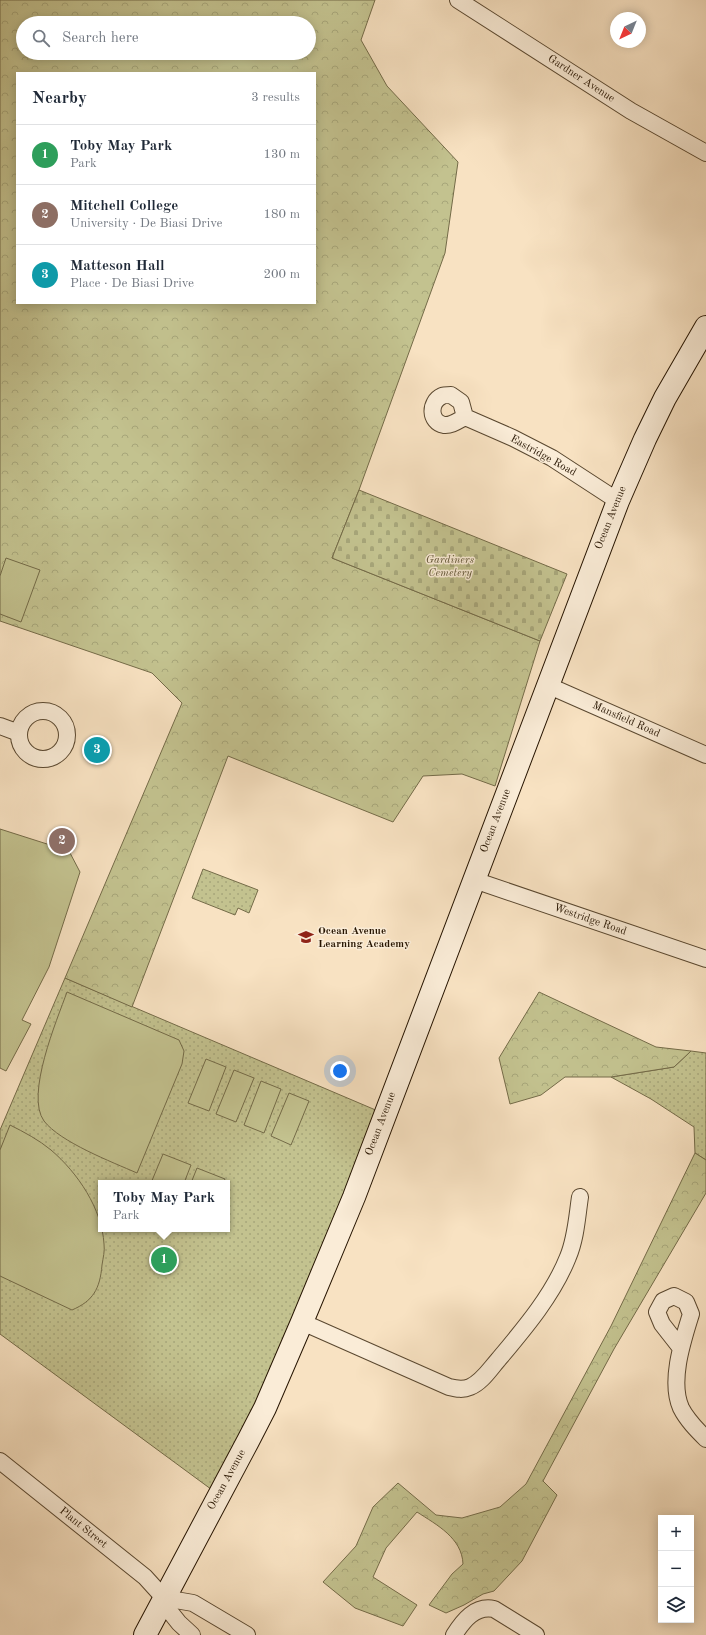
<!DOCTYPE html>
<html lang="en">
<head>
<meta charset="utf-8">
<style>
	body { margin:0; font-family:"Old Standard TT",serif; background:#f2f2f3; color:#1f2937 }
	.controls { position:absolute; right:12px; bottom:12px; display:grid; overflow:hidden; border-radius:0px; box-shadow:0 2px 10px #0003 }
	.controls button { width:36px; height:36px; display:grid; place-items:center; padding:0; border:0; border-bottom:1px solid #e0e1e3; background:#fff; color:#1f2937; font:20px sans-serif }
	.compass { position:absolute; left:610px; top:12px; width:36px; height:36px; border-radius:50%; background:#fff; box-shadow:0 2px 10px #0003; rotate:223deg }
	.you { position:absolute; left:340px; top:1071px; width:14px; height:14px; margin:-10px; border:3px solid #fff; border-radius:50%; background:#1a73e8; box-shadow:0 0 0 6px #1a73e833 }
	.badge { display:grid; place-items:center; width:26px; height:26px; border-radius:50%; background:#7c3aed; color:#fff; font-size:13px; font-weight:700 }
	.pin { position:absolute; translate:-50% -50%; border:2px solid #fff; box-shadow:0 1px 4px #0006 }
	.popup { position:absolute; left:98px; top:1180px; width:132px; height:52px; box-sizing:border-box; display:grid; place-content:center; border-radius:0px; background:#fff; filter:drop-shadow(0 1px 3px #0005); font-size:13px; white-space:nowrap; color:#747a83 }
	.popup b { font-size:15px; color:#1f2937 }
	.popup::after { content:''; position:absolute; left:50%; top:100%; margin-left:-8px; border:8px solid transparent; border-top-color:#fff }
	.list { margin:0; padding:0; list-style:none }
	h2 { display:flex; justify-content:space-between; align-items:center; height:52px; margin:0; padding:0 16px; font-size:17px }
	h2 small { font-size:13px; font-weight:400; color:#747a83 }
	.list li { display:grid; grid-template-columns:26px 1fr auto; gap:12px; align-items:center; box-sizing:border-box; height:60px; padding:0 16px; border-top:1px solid #e0e1e3 }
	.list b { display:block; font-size:15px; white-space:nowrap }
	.list p { margin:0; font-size:13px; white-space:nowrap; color:#747a83 }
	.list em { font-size:13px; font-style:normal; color:#747a83 }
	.icon { flex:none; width:22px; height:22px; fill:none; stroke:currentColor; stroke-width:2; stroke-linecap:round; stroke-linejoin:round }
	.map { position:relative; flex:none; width:706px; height:1635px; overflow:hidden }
	.search { position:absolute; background:#fff; box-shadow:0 2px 10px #0003; left:16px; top:16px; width:300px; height:44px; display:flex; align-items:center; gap:10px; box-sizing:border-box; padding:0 14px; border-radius:22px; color:#747a83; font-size:15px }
	.panel { position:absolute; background:#fff; box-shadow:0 2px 10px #0003; left:16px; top:72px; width:300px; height:232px; border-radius:0px }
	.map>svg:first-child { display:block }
	.green { fill:url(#green-dots); stroke:#746b48; fill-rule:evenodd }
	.forest { fill:url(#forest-crowns); stroke:#746b48; fill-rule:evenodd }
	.cemetery { fill:url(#cemetery-stones); stroke:#746b48 }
	.pitch { fill:#c3c28f; stroke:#746b48 }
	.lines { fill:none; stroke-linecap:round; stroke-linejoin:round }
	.minor-casing { stroke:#5a4830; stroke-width:18 }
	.secondary-casing { stroke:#261400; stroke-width:24 }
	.minor { stroke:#faecd7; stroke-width:16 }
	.secondary { stroke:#faecd7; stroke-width:22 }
	.labels { text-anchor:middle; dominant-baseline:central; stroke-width:3; stroke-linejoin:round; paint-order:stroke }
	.street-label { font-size:11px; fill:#261400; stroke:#faecd7 }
	.park-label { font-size:11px; font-style:italic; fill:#5d5132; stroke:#faecd7 }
	.poi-label { font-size:11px; font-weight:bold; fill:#261400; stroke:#faecd7; text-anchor:start }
</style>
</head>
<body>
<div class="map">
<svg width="706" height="1635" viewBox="0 0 706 1635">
	<defs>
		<pattern id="green-dots" width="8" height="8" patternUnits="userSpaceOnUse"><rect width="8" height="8" fill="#c3c28f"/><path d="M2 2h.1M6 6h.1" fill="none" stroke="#a7a67a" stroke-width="1.8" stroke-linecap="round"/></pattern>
		<pattern id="forest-crowns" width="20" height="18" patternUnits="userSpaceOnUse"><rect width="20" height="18" fill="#c3c28f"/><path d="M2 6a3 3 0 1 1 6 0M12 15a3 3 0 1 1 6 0" fill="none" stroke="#a7a67a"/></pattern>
		<pattern id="cemetery-stones" width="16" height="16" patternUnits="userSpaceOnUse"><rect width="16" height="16" fill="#c3c28f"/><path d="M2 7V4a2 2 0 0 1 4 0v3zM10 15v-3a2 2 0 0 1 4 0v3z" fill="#a7a67a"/></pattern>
	</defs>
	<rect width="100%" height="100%" fill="#f8e2c2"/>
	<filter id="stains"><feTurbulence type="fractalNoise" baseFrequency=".005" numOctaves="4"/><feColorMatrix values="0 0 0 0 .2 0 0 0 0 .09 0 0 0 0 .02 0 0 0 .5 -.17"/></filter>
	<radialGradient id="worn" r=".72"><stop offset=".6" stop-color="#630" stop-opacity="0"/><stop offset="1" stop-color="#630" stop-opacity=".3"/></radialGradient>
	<g class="green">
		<polygon points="203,869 258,890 249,913 238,908 235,915 192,898"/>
		<path d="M 65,978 L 385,1114 L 219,1495 L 0,1334 L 0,1130 ZM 101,1183 L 227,1183 L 227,1229 L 101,1229 Z"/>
		<polygon points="691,1051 706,1053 706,1160 695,1153 694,1127 651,1099 611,1077 674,1067"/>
	</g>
	<g class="forest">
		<path d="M 0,0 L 375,0 L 361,40 L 387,86 L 458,162 L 445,253 L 359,490 L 332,558 L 540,641 L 495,786 L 462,774 L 423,776 L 393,822 L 228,756 L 132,1007 L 65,978 L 182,703 L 152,673 L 0,621 ZM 23,23 L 309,23 L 309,53 L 23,53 ZM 17,73 L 315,73 L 315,303 L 17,303 Z"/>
		<polygon points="539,992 656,1047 691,1051 674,1067 611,1077 565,1077 541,1095 510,1104 499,1058"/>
		<path d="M 695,1153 L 706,1160 L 706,1193 L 614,1349 L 543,1481 L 557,1495 L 522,1561 L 494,1591 L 483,1594 L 464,1605 L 446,1613 L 429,1605 L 452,1574 L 463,1564 C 462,1538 437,1525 417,1512 L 386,1548 L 373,1577 L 417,1605 L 403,1626 L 355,1608 L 323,1582 L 356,1546 L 373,1507 L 398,1483 L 436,1515 L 462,1518 L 500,1507 L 526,1484 L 611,1326 Z"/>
	</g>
	<polygon class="cemetery" points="359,490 567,574 540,641 332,558"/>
	<g class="pitch">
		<polygon points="6,558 40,570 21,622 0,614 0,576"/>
		<polygon points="0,829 69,851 80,872 49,967 22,1020 31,1024 6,1071 0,1068"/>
		<path d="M 67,992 L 179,1040 L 184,1051 L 182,1064 L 137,1173 C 112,1162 60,1142 44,1121 C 25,1095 57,1020 67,992 Z"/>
		<polygon points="206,1059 226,1067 209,1111 188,1103"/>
		<polygon points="234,1070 254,1078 236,1122 216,1114"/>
		<polygon points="261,1081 281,1089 264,1133 244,1125"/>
		<polygon points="289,1093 309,1101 291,1145 271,1136"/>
		<path d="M 10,1125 C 24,1132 39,1140 51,1150 C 78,1173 102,1209 104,1244 C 105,1251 103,1258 102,1265 C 100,1289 93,1301 72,1310 L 0,1276 L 0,1150 Z"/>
		<polygon points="163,1154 191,1165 184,1183 151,1183"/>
		<polygon points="197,1168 225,1179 223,1183 191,1183"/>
	</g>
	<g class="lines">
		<g class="minor-casing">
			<g id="minor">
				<polyline points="458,0 631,111 706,153"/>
				<path d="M 465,417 C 459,420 451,426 444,425 C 429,422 429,402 442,396 C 444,395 449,395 451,395 L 461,402 L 465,417 L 513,438 L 552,458 L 618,501"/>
				<polyline points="547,685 706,755"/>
				<circle cx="43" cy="735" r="24"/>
				<polyline points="0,726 19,733"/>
				<polyline points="474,880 706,959"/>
				<path d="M 302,1322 L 449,1387 C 457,1389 463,1390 470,1387 C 482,1382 490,1369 498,1360 C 524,1329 553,1295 568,1257 C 576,1238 577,1217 580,1197"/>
				<path d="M 680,1347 L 662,1324 L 657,1312 L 663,1301 L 674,1296 L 686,1302 L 691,1314 C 683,1340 669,1381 681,1408 C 687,1420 697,1430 706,1439"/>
				<polyline points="0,1461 145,1577 164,1598 171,1613 179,1623 192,1635"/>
				<polyline points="164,1598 193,1603 247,1635"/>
				<path d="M 454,1635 C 463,1621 475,1605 494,1609 L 536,1635"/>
			</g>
		</g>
		<g class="secondary-casing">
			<polyline id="secondary" points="145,1635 248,1441 265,1408 302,1322 354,1197 618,501 645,439 665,398 706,327"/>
		</g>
		<use href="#minor" class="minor"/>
		<use href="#secondary" class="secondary"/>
	</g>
	<defs>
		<g id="school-bare" transform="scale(1.2)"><path d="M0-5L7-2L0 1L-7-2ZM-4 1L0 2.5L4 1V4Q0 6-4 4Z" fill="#8f2418" stroke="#faecd7" stroke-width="2.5" paint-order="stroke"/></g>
	</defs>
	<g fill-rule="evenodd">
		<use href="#school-bare" x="306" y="937"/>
	</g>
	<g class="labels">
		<g class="street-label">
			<text transform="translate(581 79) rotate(33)">Gardner Avenue</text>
			<text transform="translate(543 456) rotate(29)">Eastridge Road</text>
			<text transform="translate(611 518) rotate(-68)">Ocean Avenue</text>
			<text transform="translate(626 720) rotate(24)">Mansfield Road</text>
			<text transform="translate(496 821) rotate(-69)">Ocean Avenue</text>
			<text transform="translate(590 920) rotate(19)">Westridge Road</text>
			<text transform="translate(381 1124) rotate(-69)">Ocean Avenue</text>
			<text transform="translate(227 1480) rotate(-61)">Ocean Avenue</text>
			<text transform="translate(83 1528) rotate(39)">Plant Street</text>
		</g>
		<g class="park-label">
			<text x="450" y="560">Gardiners<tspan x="450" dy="13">Cemetery</tspan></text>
		</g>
		<g class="poi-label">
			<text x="318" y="931">Ocean Avenue<tspan x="318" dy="13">Learning Academy</tspan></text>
		</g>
	</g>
	<rect width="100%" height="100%" filter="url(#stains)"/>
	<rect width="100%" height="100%" fill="url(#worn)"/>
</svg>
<div class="controls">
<button>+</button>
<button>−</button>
<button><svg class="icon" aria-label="layers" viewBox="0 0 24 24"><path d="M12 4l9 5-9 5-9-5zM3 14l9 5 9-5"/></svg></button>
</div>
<svg class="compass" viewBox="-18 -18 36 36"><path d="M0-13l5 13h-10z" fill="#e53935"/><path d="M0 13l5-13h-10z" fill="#747a83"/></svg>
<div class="you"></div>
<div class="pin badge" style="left:164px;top:1260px;background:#2e9e5b">1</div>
<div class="popup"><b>Toby May Park</b>Park</div>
<div class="pin badge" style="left:62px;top:841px;background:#8d6e63">2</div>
<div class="pin badge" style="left:97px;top:750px;background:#0f9aa8">3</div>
<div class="search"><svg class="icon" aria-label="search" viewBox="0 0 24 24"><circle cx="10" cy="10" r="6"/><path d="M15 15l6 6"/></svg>Search here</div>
<section class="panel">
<h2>Nearby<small>3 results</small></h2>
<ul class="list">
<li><span class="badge" style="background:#2e9e5b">1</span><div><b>Toby May Park</b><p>Park</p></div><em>130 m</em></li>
<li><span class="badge" style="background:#8d6e63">2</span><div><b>Mitchell College</b><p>University · De Biasi Drive</p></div><em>180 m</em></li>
<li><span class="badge" style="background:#0f9aa8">3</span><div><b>Matteson Hall</b><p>Place · De Biasi Drive</p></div><em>200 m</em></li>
</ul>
</section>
</div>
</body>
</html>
